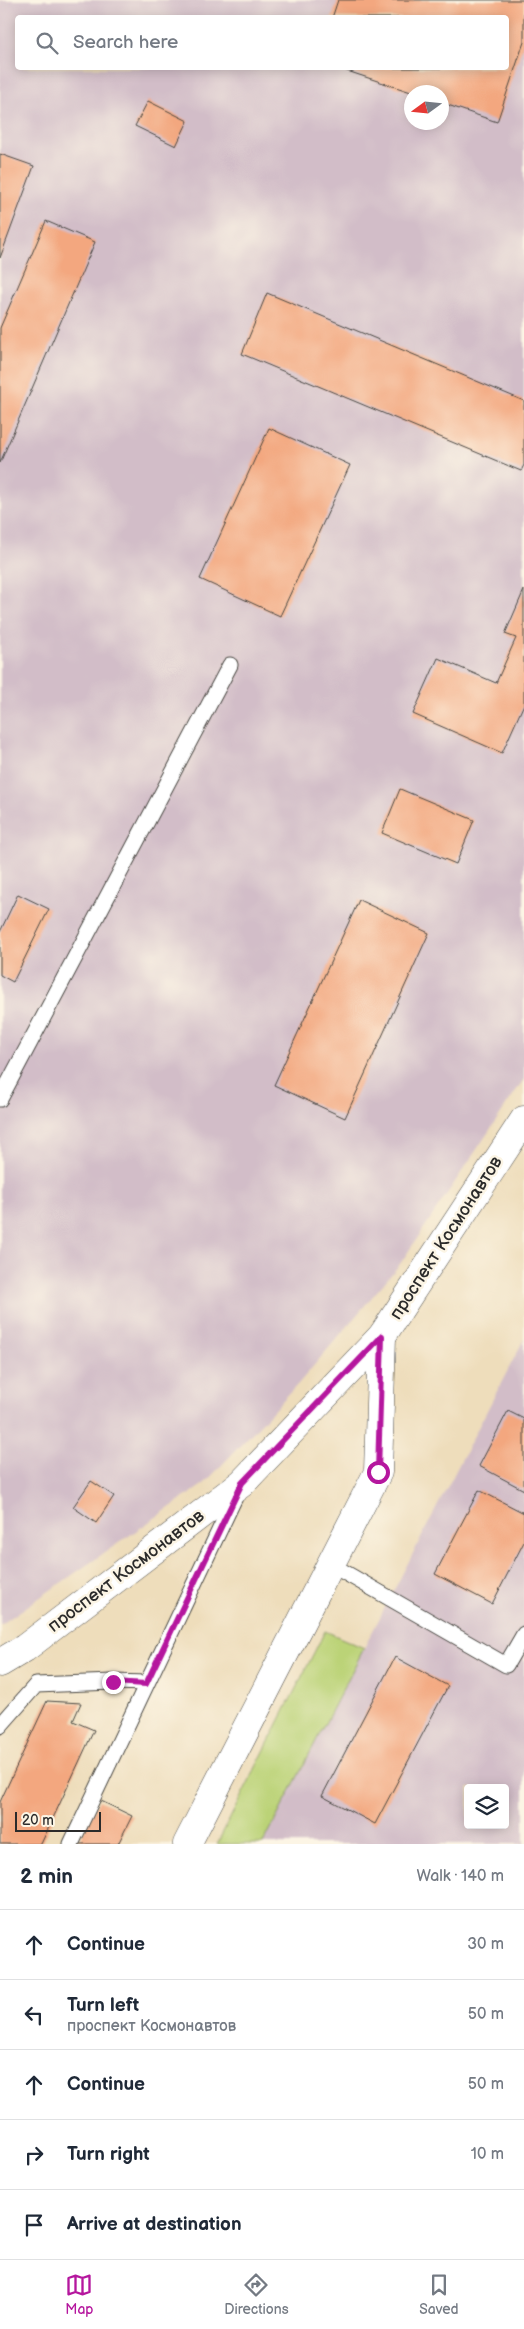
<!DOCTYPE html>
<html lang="en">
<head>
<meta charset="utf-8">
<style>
	body { margin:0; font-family:"Balsamiq Sans",sans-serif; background:#f2f2f3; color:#1f2937 }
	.controls { position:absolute; right:15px; bottom:15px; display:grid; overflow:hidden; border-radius:5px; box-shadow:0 2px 12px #0003 }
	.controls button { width:45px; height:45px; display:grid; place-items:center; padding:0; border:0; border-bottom:1px solid #e0e1e3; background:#fff; color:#1f2937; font:25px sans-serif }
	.compass { position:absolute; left:404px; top:85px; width:45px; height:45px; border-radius:50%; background:#fff; box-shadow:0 2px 12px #0003; rotate:255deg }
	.scale { position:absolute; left:15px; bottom:12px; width:86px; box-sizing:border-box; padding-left:5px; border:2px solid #2b2b2b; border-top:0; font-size:14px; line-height:18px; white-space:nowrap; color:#2b2b2b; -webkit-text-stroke:4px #fcf5e5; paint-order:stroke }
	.stop { position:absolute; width:15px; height:15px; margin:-11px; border:4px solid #b5179e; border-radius:50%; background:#fff }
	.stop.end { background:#b5179e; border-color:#fff; box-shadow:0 1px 5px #0008 }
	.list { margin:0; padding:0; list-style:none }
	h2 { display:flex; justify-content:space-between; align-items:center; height:65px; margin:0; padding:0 20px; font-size:21px }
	h2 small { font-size:16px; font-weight:400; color:#747a83 }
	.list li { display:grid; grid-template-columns:32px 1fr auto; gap:15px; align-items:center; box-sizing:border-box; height:70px; padding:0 20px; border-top:1px solid #e0e1e3 }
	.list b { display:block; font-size:19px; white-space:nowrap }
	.list p { margin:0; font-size:16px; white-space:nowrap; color:#747a83 }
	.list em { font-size:16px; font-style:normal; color:#747a83 }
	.icon { flex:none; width:28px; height:28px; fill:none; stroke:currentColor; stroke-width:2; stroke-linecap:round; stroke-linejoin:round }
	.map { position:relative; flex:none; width:524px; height:1844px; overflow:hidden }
	.search { position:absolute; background:#fff; box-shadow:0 2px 12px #0003; left:15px; right:15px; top:15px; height:55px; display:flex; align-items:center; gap:12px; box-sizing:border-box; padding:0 18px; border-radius:5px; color:#747a83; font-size:19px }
	.sheet { height:415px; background:#fff }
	nav { display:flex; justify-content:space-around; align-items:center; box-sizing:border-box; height:70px; border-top:1px solid #e0e1e3; background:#fff; font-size:14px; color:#747a83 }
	nav a { display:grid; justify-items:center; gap:2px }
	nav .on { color:#b5179e }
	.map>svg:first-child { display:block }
	.industrial { fill:#d2bdc8; fill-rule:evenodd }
	.green { fill:#bbd377; stroke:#737f51 }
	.building { fill:#f3a77f }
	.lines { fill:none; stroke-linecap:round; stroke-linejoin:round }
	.service-casing { stroke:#484641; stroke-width:17 }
	.minor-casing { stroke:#484641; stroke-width:29 }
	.tertiary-casing { stroke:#484641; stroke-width:29 }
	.service { stroke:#fff; stroke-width:15 }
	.minor { stroke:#fff; stroke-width:28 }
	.tertiary { stroke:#fff; stroke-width:28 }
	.route { stroke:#b5179e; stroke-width:6 }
	.labels { text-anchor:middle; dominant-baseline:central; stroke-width:5; stroke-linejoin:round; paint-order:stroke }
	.street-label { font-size:18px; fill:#2b2b2b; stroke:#fcf5e5 }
</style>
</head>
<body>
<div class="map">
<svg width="524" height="1844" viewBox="0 0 524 1844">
	<rect width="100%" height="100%" fill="#fcf5e5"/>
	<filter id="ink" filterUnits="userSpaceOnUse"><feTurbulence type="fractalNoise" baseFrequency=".02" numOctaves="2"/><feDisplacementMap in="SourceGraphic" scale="10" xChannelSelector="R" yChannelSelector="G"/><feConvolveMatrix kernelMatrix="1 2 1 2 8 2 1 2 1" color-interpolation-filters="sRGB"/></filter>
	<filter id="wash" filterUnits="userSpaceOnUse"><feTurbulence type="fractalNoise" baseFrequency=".0096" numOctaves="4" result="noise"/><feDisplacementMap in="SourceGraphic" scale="20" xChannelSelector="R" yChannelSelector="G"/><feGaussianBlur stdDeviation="1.12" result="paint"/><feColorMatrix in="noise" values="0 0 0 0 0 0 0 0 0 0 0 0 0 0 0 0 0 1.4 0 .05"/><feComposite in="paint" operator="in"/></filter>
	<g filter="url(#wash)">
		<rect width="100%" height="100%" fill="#edb"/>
		<g class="industrial">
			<path d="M 0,0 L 524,0 L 524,1079 L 400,1264 L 299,1383 L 204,1484 L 0,1625 ZM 18,18 L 506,18 L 506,68 L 18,68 ZM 412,92 L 442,92 L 442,122 L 412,122 Z"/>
			<path d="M 524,1339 L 524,1844 L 263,1844 L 364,1648 ZM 468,1788 L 505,1788 L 505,1825 L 468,1825 Z"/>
		</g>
		<polygon class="green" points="325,1631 364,1648 263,1844 217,1844"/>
		<g id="blocks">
			<g class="building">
				<polygon points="338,0 524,0 524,42 497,122 442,103 442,92 411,92 338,68 506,68 506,18 332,18"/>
				<polygon points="148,101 188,121 176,146 135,126"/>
				<polygon points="0,154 34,166 0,258"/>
				<polygon points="46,221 95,242 0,463 0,328"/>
				<polygon points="267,293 524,401 524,465 521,471 242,354"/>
				<polygon points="269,428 350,465 280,616 200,579"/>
				<polygon points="524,590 524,704 502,753 413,714 438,658 496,683 516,638 505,634"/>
				<polygon points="400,789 474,820 456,864 382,833"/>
				<polygon points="18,894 49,909 13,982 0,975 0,932"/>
				<polygon points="359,900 429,933 345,1118 274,1085"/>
				<polygon points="508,1411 524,1419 524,1490 479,1466"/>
				<polygon points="91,1481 114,1496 96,1523 73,1507"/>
				<polygon points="479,1490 524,1513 524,1542 492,1604 435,1574"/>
				<polygon points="395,1657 448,1686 375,1824 322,1796"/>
				<polygon points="47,1701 81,1703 73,1721 94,1730 41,1844 0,1844 0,1802"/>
				<polygon points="99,1800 132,1816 118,1844 78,1844"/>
			</g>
		</g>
	</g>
	<g filter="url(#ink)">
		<use href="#blocks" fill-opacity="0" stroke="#484641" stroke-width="1"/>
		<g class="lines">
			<g class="service-casing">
				<g id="service">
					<polyline points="0,1099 230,665"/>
					<polyline points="330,1564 506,1665 524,1634"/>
					<polyline points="0,1726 36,1685 113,1682 146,1683"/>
					<polyline points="71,1844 237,1493"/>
				</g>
			</g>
			<g class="minor-casing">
				<polyline id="minor" points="187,1844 378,1472 382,1336"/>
			</g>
			<g class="tertiary-casing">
				<polyline id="tertiary" points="0,1663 25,1648 242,1483 382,1336 524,1120"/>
			</g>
			<use href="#service" class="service"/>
			<use href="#minor" class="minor"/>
			<use href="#tertiary" class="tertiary"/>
		</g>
	</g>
	<g class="lines" filter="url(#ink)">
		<polyline class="route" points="113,1682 146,1684 242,1483 382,1336 378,1472"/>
	</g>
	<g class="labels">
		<g class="street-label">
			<text transform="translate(446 1238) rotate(-57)">проспект Космонавтов</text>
			<text transform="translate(126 1571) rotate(-37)">проспект Космонавтов</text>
		</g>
	</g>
</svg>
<div class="controls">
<button><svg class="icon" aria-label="layers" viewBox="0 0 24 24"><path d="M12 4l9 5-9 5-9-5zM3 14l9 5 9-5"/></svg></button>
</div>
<svg class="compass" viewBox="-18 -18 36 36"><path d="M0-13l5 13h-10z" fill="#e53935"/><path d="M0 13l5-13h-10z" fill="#747a83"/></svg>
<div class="scale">20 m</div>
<div class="stop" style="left:378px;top:1472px"></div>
<div class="stop end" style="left:113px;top:1682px"></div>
<div class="search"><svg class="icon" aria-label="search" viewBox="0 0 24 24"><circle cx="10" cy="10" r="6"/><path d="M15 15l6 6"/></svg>Search here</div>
</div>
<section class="sheet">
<h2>2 min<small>Walk · 140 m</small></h2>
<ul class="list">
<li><svg class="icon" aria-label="ahead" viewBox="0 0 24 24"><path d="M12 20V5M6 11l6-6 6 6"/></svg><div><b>Continue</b></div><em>30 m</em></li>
<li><svg class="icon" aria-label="left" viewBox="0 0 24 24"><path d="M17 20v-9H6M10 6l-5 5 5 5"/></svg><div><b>Turn left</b><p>проспект Космонавтов</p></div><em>50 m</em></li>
<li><svg class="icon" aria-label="ahead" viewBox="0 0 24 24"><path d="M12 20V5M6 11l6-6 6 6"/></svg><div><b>Continue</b></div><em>50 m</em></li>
<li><svg class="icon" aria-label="right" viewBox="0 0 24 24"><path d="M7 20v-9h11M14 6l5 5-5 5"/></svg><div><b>Turn right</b></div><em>10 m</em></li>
<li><svg class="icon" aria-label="arrive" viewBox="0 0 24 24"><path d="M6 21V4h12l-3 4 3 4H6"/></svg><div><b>Arrive at destination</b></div></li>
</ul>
</section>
<nav>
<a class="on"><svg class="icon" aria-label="map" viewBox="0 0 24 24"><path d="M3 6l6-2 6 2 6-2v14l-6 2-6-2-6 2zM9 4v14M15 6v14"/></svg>Map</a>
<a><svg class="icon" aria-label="directions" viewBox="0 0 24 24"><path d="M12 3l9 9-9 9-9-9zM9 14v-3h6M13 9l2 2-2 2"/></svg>Directions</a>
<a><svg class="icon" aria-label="saved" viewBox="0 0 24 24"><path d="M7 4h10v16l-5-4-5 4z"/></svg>Saved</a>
</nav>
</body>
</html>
